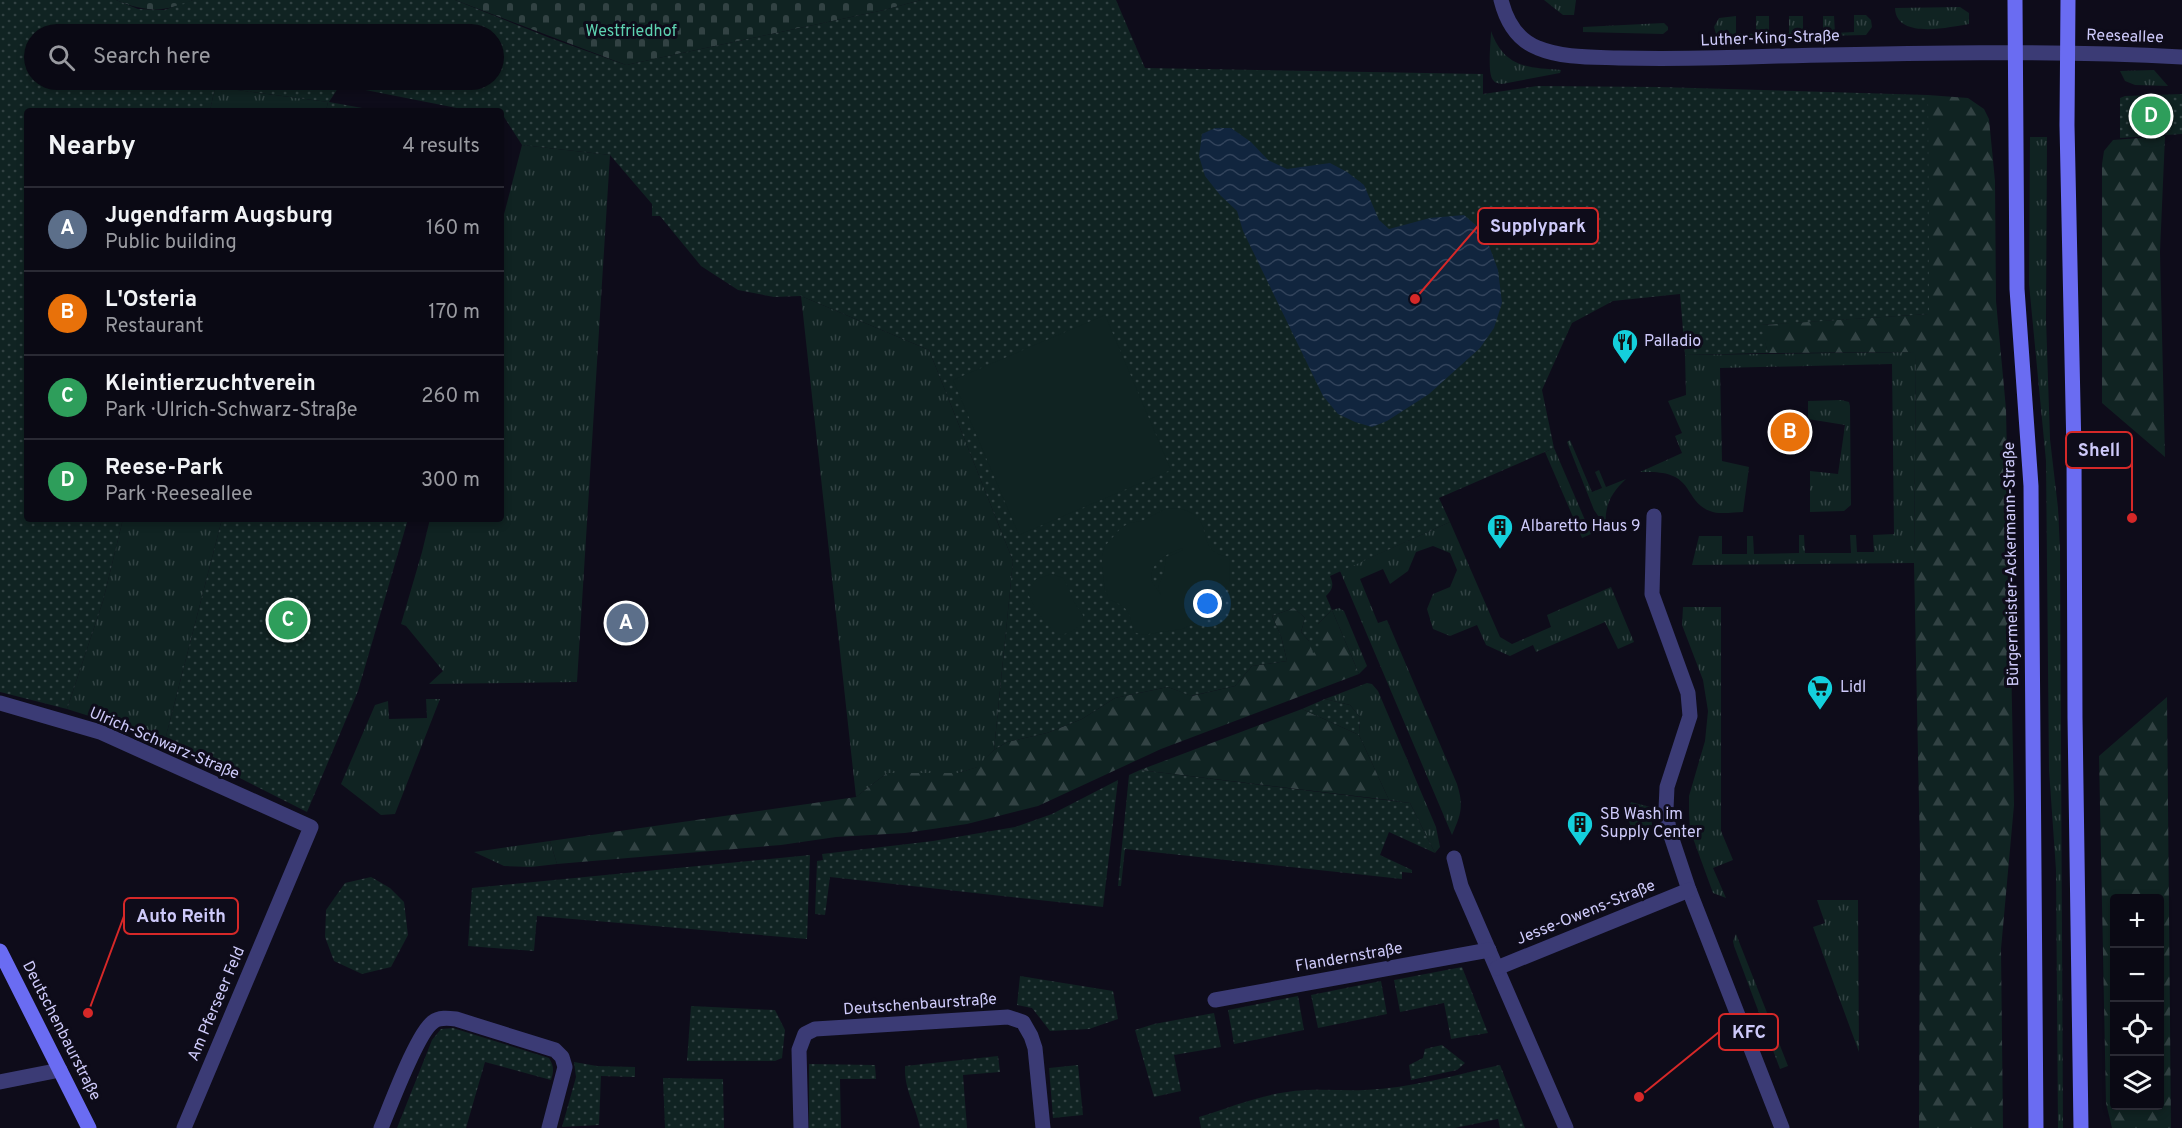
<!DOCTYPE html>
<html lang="en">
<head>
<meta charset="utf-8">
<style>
	body { margin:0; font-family:Overpass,sans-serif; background:#181722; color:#f1f3f6 }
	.controls { position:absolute; right:18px; bottom:18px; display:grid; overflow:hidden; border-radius:6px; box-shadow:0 3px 9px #0003 }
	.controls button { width:54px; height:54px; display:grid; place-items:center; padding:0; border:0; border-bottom:2px solid #2a2a34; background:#0a0914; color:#f1f3f6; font:30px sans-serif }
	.you { position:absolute; left:1208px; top:604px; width:21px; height:21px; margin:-15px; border:4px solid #fff; border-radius:50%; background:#1a73e8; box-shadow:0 0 0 9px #1a73e833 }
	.badge { display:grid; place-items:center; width:39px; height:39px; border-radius:50%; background:#7c3aed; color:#fff; font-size:20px; font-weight:700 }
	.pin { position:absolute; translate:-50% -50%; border:3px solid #fff; box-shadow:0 2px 6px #0006 }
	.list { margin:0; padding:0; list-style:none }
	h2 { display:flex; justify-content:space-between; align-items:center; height:78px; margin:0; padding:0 24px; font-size:26px }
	h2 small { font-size:20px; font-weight:400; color:#999aa0 }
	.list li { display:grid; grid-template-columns:39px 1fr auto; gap:18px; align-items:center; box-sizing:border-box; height:84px; padding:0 24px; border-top:2px solid #2a2a34 }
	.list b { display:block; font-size:22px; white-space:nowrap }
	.list p { margin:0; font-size:20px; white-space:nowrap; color:#999aa0 }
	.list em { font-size:20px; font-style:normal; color:#999aa0 }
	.icon { flex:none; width:33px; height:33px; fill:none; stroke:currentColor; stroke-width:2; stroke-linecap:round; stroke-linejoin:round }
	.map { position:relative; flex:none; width:2182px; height:1128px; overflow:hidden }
	.search { position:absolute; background:#0a0914; box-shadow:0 3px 9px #0003; left:24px; top:24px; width:480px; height:66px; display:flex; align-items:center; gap:15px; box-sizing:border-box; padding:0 21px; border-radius:33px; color:#999aa0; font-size:22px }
	.panel { position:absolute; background:#0a0914; box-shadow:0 3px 9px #0003; left:24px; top:108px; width:480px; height:414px; border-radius:6px }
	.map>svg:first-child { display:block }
	.grass { fill:url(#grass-tufts) }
	.forest { fill:url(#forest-firs); fill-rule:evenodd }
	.cemetery { fill:url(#cemetery-stones) }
	.park { fill:url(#park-dots); fill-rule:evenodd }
	.pitch { fill:#102322; fill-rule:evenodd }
	.water { fill:url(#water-waves) }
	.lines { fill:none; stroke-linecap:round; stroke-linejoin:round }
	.street { stroke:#3b3b75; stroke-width:15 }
	.secondary { stroke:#6a6cf2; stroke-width:15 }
	.labels { text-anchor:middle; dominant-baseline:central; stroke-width:6; stroke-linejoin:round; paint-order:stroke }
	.park-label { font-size:16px; fill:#5ed2b1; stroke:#0e0c1a }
	.street-label { font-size:16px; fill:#cecafa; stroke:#0e0c1a }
	.poi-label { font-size:16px; fill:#cecafa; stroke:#0e0c1a; text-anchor:start }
	.leader { fill:none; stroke:#d62828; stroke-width:2 }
	.callout-dot { fill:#d62828; stroke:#0e0c1a; stroke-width:2 }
	.callout { fill:#0e0c1a; stroke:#d62828; stroke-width:2 }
	.callout-label { font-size:18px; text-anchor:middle; font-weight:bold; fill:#cecafa }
</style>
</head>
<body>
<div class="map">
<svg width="2182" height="1128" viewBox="0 0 2182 1128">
	<defs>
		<pattern id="grass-tufts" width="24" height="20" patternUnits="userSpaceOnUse" patternTransform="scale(1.5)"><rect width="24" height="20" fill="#102322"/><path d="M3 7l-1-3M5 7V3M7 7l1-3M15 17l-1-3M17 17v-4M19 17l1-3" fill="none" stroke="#324243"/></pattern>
		<pattern id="forest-firs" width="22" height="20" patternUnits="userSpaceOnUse" patternTransform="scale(1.5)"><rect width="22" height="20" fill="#102322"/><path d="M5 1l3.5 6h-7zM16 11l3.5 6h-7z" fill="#324243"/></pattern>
		<pattern id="cemetery-stones" width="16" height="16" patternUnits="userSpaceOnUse" patternTransform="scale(1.5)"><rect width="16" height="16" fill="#102322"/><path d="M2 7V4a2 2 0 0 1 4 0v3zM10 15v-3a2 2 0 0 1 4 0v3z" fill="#324243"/></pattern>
		<pattern id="park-dots" width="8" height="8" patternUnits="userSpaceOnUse" patternTransform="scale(1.5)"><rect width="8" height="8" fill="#102322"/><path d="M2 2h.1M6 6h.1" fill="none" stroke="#324243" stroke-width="1.8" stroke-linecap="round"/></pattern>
		<pattern id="water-waves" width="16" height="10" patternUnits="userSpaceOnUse" patternTransform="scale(1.5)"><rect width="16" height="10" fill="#11253e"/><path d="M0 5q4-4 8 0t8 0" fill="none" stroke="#32435b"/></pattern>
	</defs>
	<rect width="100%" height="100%" fill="#0e0c1a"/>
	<g class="grass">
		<polygon points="1544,0 1576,0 1574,15 1563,15"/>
		<path d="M 1960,7 L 1969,13 L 1969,24 C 1950,27 1896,40 1895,8 Z"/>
		<polygon points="1854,15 1866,15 1871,20 1872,27 1866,35 1726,38 1716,34 1714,27 1719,18 1736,16 1736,33 1756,34 1756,16 1769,16 1769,33 1789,33 1789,16 1803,16 1803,33 1823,33 1823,16 1834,16 1835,33 1854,32"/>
		<polygon points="1664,23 1668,27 1668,30 1663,34 1583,32 1583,27"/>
		<path d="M 1491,31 C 1504,67 1527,68 1561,70 L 1560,73 L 1502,84 C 1498,83 1496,84 1493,80 C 1487,73 1491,41 1491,31 Z"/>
		<polygon points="2154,70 2168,86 2135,85 2125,81 2120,71"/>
		<polygon points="215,87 328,102 326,111 210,111"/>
		<polygon points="2030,137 2047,137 2046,319 2050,439 2058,508 2060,549 2063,1128 2058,1128 2056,870 2049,770 2046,461 2029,284"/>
		<polygon points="522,145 610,155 577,682 429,684 443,671 406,626 401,624 422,552 430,519 501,519 501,226"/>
		<polygon points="801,296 929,350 1013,561 994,750 978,767 958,773 887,773 856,797"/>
		<path d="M 1916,352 L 1914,563 L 1692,565 L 1699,536 L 1722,536 L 1722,554 L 1747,554 L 1747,536 L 1753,536 L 1754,554 L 1799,553 L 1799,535 L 1804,535 L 1805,553 L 1851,553 L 1850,535 L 1856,535 L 1857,552 L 1874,552 L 1873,535 L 1894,534 L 1892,364 L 1720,368 L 1722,461 L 1749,467 L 1743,512 C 1734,512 1719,515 1710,511 C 1698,507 1693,497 1687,488 C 1676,471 1657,472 1640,472 L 1682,453 L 1675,436 L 1682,433 L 1668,401 L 1686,395 L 1685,355 Z"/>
		<polygon points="1841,400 1849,402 1850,406 1851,505 1844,511 1810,512 1810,471 1838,474 1845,425 1808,419 1808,401"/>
		<path d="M 1570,440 L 1592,492 L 1602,488 L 1595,472 L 1599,470 L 1606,487 L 1626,479 C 1611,493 1604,506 1606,527 L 1594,510 L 1567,442 Z"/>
		<polygon points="1554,448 1591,534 1582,538 1545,452"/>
		<polygon points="123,519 222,519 165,740 67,709 103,601"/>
		<path d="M 1450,522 L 1500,637 L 1512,644 L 1551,627 L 1547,615 L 1611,587 L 1634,642 L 1618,649 L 1605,622 L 1536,652 L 1533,645 L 1510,656 L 1486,645 L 1477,625 L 1450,636 L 1433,629 L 1427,609 L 1433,594 L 1450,587 L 1457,570 L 1450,553 L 1433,546 L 1416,552 L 1408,571 L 1390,584 L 1383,569 L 1360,579 L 1378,623 L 1387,620 L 1457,784 C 1464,806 1461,814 1452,835 L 1340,571 Z"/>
		<polygon points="1683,607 1721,607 1721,831 1733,860 1713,868 1726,898 1713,893 1690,830 1689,813 1689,796 1705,741 1708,711 1703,680 1682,625"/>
		<polygon points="1339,608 1344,611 1367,666 1359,674 1332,610"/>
		<polygon points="1367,683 1372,684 1378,691 1436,827 1440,847 1435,853 1410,803 1389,800 1359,735 1360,717 1350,705 1325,699"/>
		<polygon points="426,699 440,699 395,814 381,815 341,784 375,705 388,701 389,719 427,718"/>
		<polygon points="1631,802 1650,807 1652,825 1641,827 1642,834 1635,837 1626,814"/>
		<polygon points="550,841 557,864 531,867 504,866 474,852"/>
		<polygon points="1817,900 1858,900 1859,1052 1813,927 1825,923"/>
		<polygon points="1736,934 1788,1066 1780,1069 1734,946 1733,941"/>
	</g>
	<g class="forest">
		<polygon points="1928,95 1968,98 1984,109 1989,119 1995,181 1996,301 2006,409 2014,805 2001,949 2003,1128 1919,1128 1920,852 1914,563 1916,352 1768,353 1760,325 1928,314"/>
		<polygon points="2165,136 2160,252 2165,457 2102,403 2102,164 2104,151 2113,140"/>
		<polygon points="1294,608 1305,618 1301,632 1309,641 1318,624 1332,610 1359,674 1161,749 1038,806 967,824 905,833 836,837 781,845 557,864 550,841 856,797 887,773 958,773 977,767 994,750 1007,742 1047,733 1082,719 1115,698 1168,687 1192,696 1235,686 1252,666 1287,661 1281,636 1272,616"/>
		<path d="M 2167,697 L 2171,1128 L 2112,1128 L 2106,1103 L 2099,756 ZM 2114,898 L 2160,898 L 2160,1106 L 2114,1106 Z"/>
		<polygon points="1302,709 1359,735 1389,800 1140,770"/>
	</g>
	<g class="cemetery">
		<path d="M 116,0 L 193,0 C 164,13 145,12 116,0 Z"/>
		<polygon points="455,0 921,0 884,10 626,65"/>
	</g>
	<g class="park">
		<path d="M 0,0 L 116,0 L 138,9 L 164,10 L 193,0 L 455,0 L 550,38 L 626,65 L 884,10 L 921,0 L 1116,0 L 1145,68 L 1483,74 L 1483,94 L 1537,86 L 1659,87 L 1928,95 L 1929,314 L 1761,325 L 1768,353 L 1685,355 L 1680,294 L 1613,301 L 1572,323 L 1542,390 L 1554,448 L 1439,498 L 1450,522 L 1330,576 C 1334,585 1333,589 1326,596 L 1332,610 L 1318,624 L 1323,647 L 1313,653 L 1309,641 L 1301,632 L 1305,618 L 1294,608 L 1272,616 L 1281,636 L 1287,661 L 1252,666 L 1235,686 L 1191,696 L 1168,687 L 1115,698 L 1082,719 L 1047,733 L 1007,742 L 994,750 L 1013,561 L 929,350 L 801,296 L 774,297 L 738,290 L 701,266 L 660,216 L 652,216 L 652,204 L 610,155 L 522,145 L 504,117 L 501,117 L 501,111 L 472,111 L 340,85 L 329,102 L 379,111 L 326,111 L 328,102 L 215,87 L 210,111 L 27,111 L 27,519 L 123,519 L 103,601 L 67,709 L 0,692 ZM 34,34 L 494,34 L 494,80 L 34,80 Z"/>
		<polygon points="2182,94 2182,134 2120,138 2120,98 2125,96"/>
		<polygon points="222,519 408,519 358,691 307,812 165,740"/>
		<polygon points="1325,699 1350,705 1360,717 1359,735 1302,709"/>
		<polygon points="1140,770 1410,803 1435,853 1389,832 1380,855 1412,870 1412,873 1402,872 1402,879 1125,849 1121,886 1118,886 1129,775"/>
		<polygon points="1118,780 1103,907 830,877 825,915 815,914 817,861 823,860 822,854 933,841 1015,827 1052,814"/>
		<polygon points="810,855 807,939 537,916 534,951 468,946 472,888"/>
		<polygon points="371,877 390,888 404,902 408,935 391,967 362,974 334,961 325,937 326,910 345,883"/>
		<polygon points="1462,967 1488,1033 1451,1039 1444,1003 1400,1012 1394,980"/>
		<polygon points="1020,976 1113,991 1118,1019 1089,1029 1050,1031 1032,1008 1017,1005"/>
		<polygon points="1381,981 1387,1014 1318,1028 1311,995"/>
		<polygon points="1298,996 1304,1030 1234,1044 1228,1010"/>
		<polygon points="691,1006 775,1010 785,1030 782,1058 775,1061 687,1061"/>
		<polygon points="1214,1013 1221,1047 1174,1055 1181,1091 1154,1097 1135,1030 1154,1024"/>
		<path d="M 453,1028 L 549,1058 C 554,1066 554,1071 551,1080 L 485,1062 L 466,1128 L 397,1128 L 432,1040 L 441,1029 Z"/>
		<polygon points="1442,1045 1465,1063 1457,1070 1411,1080 1409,1065 1423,1058 1425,1049"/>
		<path d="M 998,1056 L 1000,1072 L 963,1075 L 967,1128 L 920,1128 C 916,1105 904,1091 905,1066 Z"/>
		<polygon points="574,1062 597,1066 635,1067 635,1077 601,1076 599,1125 562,1127 576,1077"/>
		<polygon points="809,1064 875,1065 876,1079 840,1079 841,1128 809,1128"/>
		<polygon points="1078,1065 1083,1115 1053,1118 1049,1068"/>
		<path d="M 1500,1065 L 1525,1128 L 1500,1128 L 1498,1119 L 1455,1128 L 1201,1128 L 1199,1117 C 1228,1108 1257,1096 1287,1092 C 1313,1088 1339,1091 1365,1090 C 1411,1088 1456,1075 1500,1065 Z"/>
		<polygon points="663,1078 723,1079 724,1128 665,1128"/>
	</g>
	<g class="pitch">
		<polygon points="1105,315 1171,470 1019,535 953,380"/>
		<path d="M 1175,508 C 1214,513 1198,541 1215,552 C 1219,555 1225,556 1229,557 L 1230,581 L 1210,613 L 1199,622 L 1182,629 L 1142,635 L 1134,632 C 1129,612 1130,608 1110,600 L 1105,590 L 1102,567 L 1102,556 L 1105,546 L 1121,528 L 1129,523 L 1142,521 L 1165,509 ZM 1182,548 L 1183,550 L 1166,558 L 1164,573 L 1158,587 L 1161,595 L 1151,580 C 1151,560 1166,555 1182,548 Z"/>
		<path d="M 1052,574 L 1063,578 L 1067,585 L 1074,602 L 1083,615 L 1084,623 L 1069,633 L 1059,635 C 1048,629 1032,605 1028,593 L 1036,579 Z"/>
	</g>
	<polygon class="water" points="1215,128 1231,128 1251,142 1268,160 1287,169 1330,163 1347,172 1364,185 1379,220 1389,229 1430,218 1464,215 1484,232 1498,270 1502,303 1494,328 1480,348 1429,394 1387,421 1372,427 1355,422 1338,414 1323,396 1243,231 1237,211 1220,195 1205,176 1199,156 1202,134"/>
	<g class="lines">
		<g class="street">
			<path d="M 1501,0 C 1506,20 1517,40 1538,48 C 1562,58 1592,57 1619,58 C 1672,59 1725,58 1778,56 C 1912,53 2047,50 2182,57"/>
			<polyline points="1654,516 1652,594 1688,693 1690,716 1667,787 1666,809 1669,830 1689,890 1782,1128"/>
			<polyline points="0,703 100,732 311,827 184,1128"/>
			<polyline points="1454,858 1461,886 1566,1128"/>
			<polyline points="1497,968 1689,890"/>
			<polyline points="1215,1000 1489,950"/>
			<polyline points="0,1082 60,1070"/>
			<path d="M 381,1128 C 390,1107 417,1033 433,1022 C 439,1017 448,1018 456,1019 L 555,1050 L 562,1057 L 565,1067 L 549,1128"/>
			<polyline points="801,1128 799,1050 805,1034 815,1029 1008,1017 1023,1022 1031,1036 1035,1048 1043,1128"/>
		</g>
		<g class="secondary">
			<polyline points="2015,0 2017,289 2031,486 2036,1128"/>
			<polyline points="2068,0 2067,125 2074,452 2075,718 2081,1128"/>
			<polyline points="0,951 89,1128"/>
		</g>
	</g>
	<defs>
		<g id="restaurant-pin" transform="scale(1.35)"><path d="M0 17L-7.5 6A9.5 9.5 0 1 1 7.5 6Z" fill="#14d0dc" stroke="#0e0c1a"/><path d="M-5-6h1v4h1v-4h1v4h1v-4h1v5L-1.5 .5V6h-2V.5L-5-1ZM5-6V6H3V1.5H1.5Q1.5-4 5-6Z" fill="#111"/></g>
		<g id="building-pin" transform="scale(1.35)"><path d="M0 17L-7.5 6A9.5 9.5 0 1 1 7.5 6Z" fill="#14d0dc" stroke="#0e0c1a"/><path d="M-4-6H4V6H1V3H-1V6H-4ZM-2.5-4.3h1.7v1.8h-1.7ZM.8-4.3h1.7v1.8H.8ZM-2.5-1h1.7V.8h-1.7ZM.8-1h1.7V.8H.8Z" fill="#111"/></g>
		<g id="supermarket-pin" transform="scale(1.35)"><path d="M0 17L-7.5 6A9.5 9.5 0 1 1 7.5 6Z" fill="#14d0dc" stroke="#0e0c1a"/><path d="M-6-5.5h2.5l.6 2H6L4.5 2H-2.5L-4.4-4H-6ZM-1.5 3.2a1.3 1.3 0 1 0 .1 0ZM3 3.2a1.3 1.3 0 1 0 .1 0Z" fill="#111"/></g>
	</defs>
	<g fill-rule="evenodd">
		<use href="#restaurant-pin" x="1625" y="342"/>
		<use href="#building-pin" x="1500" y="527"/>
		<use href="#supermarket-pin" x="1820" y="688"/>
		<use href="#building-pin" x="1580" y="824"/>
	</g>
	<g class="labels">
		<g class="park-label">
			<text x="631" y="32">Westfriedhof</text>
		</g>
		<g class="street-label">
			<text transform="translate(2125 37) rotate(2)">Reeseallee</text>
			<text transform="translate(1770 39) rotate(-2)">Luther-King-Straße</text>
			<text transform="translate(2012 564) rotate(-91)">Bürgermeister-Ackermann-Straße</text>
			<text transform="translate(164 744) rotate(23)">Ulrich-Schwarz-Straße</text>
			<text transform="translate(1586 913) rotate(-22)">Jesse-Owens-Straße</text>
			<text transform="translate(1349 958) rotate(-10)">Flandernstraße</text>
			<text transform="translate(217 1004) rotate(-67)">Am Pferseer Feld</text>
			<text transform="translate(920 1005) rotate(-4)">Deutschenbaurstraße</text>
			<text transform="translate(61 1031) rotate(63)">Deutschenbaurstraße</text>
		</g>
		<g class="poi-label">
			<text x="1644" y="342">Palladio</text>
			<text x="1520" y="527">Albaretto Haus 9</text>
			<text x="1840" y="688">Lidl</text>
			<text x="1600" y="815">SB Wash im<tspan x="1600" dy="18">Supply Center</tspan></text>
		</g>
	</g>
	<path class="leader" d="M1415 299L1478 226M2132 518L2132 450M88 1013L124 916M1639 1097L1719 1032"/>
	<g class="callout-dot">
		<circle cx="1415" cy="299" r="6"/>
		<circle cx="2132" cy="518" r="6"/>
		<circle cx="88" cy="1013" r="6"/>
		<circle cx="1639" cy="1097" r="6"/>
	</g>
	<g class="callout">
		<rect x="1478" y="208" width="120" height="36" rx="6"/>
		<rect x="2066" y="432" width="66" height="36" rx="6"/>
		<rect x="124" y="898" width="114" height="36" rx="6"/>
		<rect x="1719" y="1014" width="59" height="36" rx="6"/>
	</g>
	<g class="callout-label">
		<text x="1538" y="232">Supplypark</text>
		<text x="2099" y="456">Shell</text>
		<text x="181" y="922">Auto Reith</text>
		<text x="1749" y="1038">KFC</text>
	</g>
</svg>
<div class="controls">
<button>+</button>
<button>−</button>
<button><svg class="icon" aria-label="locate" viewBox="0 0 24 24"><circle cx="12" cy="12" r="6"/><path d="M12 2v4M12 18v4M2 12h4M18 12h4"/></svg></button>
<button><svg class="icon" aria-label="layers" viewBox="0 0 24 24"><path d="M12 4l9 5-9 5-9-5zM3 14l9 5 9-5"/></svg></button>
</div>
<div class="you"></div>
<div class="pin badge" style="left:626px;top:623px;background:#5c6f8a">A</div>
<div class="pin badge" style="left:1790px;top:432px;background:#e8710a">B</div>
<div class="pin badge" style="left:288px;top:620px;background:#2e9e5b">C</div>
<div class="pin badge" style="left:2151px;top:116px;background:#2e9e5b">D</div>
<div class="search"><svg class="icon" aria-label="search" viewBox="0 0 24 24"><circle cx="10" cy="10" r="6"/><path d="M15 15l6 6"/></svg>Search here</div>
<section class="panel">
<h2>Nearby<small>4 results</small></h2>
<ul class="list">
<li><span class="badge" style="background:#5c6f8a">A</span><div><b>Jugendfarm Augsburg</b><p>Public building</p></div><em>160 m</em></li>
<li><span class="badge" style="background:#e8710a">B</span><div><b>L'Osteria</b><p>Restaurant</p></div><em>170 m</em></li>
<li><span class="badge" style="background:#2e9e5b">C</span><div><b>Kleintierzuchtverein</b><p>Park · Ulrich-Schwarz-Straße</p></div><em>260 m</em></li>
<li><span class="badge" style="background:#2e9e5b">D</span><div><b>Reese-Park</b><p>Park · Reeseallee</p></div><em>300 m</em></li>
</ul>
</section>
</div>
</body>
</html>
